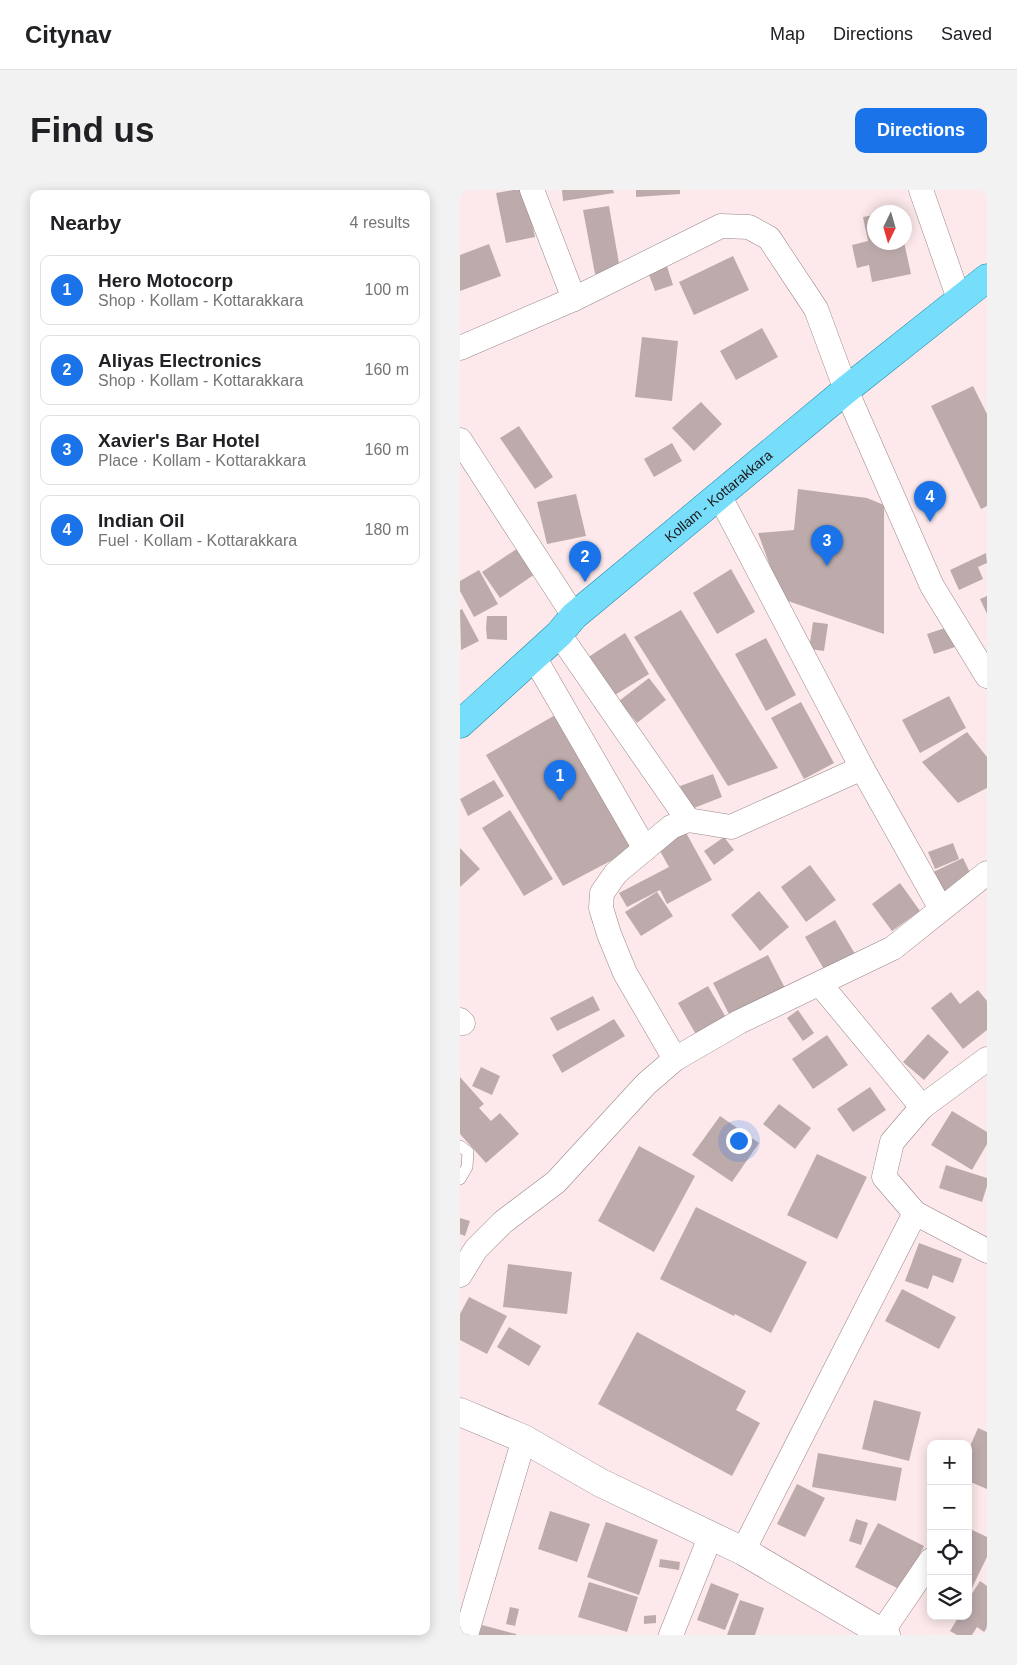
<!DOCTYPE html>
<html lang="en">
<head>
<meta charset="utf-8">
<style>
	body { margin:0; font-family:Helvetica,sans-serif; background:#f2f2f2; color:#202124 }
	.controls { position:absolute; right:15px; bottom:15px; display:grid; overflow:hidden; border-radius:10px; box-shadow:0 2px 12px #0003 }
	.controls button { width:45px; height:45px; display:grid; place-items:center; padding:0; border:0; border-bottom:1px solid #e0e0e0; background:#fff; color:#202124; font:25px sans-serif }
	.compass { position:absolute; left:407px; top:15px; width:45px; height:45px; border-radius:50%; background:#fff; box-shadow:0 2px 12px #0003; rotate:185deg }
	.you { position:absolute; left:278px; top:950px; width:18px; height:18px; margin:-12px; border:4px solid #fff; border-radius:50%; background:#1a73e8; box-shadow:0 0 0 8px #1a73e833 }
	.badge { display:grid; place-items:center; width:32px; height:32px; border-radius:50%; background:#1a73e8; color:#fff; font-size:16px; font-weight:700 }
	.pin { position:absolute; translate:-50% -41px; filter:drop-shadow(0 1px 2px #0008) }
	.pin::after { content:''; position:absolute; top:26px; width:18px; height:15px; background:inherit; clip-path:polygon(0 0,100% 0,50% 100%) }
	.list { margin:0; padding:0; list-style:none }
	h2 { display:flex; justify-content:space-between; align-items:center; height:65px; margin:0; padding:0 20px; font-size:21px }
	h2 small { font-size:16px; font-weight:400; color:#757577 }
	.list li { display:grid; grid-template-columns:32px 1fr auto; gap:15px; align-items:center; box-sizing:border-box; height:70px; margin:0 10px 10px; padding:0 10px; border:1px solid #e0e0e0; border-radius:10px }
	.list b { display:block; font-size:19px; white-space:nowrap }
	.list p { margin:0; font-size:16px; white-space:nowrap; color:#757577 }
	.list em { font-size:16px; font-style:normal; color:#757577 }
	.icon { flex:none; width:28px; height:28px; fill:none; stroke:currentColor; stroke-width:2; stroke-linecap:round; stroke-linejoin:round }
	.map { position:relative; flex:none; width:527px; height:1445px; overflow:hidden; border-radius:10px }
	header { display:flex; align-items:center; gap:30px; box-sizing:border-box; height:70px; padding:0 25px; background:#fff; border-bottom:1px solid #e0e0e0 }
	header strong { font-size:24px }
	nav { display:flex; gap:28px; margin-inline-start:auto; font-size:18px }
	.intro { display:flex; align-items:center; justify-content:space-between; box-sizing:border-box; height:120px; padding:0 30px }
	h1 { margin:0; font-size:35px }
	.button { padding:12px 22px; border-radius:10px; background:#1a73e8; color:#fff; font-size:18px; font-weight:700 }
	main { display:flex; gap:30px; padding:0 30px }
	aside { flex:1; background:#fff; border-radius:10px; box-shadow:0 2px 12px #0003 }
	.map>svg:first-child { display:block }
	.building { fill:#bdabac }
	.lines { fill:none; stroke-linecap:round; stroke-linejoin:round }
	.lane-casing { stroke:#988688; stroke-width:12 }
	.street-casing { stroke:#988688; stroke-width:25 }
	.secondary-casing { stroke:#988688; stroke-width:29 }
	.primary-casing { stroke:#1c8aa9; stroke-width:29 }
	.lane { stroke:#fff; stroke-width:11 }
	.street { stroke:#fff; stroke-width:24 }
	.secondary { stroke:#fff; stroke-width:28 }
	.primary { stroke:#76defa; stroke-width:28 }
	.labels { text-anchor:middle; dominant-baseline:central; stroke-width:4; stroke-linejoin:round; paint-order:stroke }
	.street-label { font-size:14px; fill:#1e1718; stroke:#fff }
</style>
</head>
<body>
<header>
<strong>Citynav</strong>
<nav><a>Map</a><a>Directions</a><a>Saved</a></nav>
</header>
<div class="intro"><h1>Find us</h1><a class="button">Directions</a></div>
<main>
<aside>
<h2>Nearby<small>4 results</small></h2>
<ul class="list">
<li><span class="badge">1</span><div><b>Hero Motocorp</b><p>Shop · Kollam - Kottarakkara</p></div><em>100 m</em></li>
<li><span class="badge">2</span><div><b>Aliyas Electronics</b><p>Shop · Kollam - Kottarakkara</p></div><em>160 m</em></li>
<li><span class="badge">3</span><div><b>Xavier's Bar Hotel</b><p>Place · Kollam - Kottarakkara</p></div><em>160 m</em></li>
<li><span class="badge">4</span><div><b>Indian Oil</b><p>Fuel · Kollam - Kottarakkara</p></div><em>180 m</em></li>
</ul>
</aside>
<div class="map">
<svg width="527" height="1445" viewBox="0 0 527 1445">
	<rect width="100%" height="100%" fill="#fde9eb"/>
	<g class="building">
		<polygon points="53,0 65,0 75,47 46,53 36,3"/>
		<polygon points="102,0 153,0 154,3 103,11"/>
		<polygon points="176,0 220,0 220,4 176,7"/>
		<polygon points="149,16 160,79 135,84 123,20"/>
		<polygon points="414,25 414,52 444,52 451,84 412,92 409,75 397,78 392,55 408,51 403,27"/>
		<polygon points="29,54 41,86 0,101 0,65"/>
		<polygon points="273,66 289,100 234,125 219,92"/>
		<polygon points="207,76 213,95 195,101 188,82"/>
		<polygon points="302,138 318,167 276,190 260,161"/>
		<polygon points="182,147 218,151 212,211 175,207"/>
		<polygon points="513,196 527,224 527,316 521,319 471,216"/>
		<polygon points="241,212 262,234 234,261 212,238"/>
		<polygon points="59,236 93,287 75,299 40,248"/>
		<polygon points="212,253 222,271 194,287 184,269"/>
		<polygon points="338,299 407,308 424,315 424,444 322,409 298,343 334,340"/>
		<polygon points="116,304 126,346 87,354 77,312"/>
		<polygon points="58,358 75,384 40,408 22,382"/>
		<polygon points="526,363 527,373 518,377 523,389 499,400 490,380"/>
		<polygon points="271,379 295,422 257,444 233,403"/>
		<polygon points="19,380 38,414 14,427 0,401 0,391"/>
		<polygon points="527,406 527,424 520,409"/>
		<polygon points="2,419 19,451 1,460 0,420"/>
		<polygon points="221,420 318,578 268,596 174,447"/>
		<polygon points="27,426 47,426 47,450 27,449 26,438"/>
		<polygon points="353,432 368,434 364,461 349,459"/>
		<polygon points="494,435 501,455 474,464 467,444"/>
		<polygon points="165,443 189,484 150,508 127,468"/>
		<polygon points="306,448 336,505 306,521 275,464"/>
		<polygon points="189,488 206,510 177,533 159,511"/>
		<polygon points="489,506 506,538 460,563 442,530"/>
		<polygon points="341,512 374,573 344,589 311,528"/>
		<polygon points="97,524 175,658 103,696 26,565"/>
		<polygon points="507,542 527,567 527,598 498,613 462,572"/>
		<polygon points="253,584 262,607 229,620 220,596"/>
		<polygon points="34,590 44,606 8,626 0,609"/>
		<polygon points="50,620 93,689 64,706 22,638"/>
		<polygon points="224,639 252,690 207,714 200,700 167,717 159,703 209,677 196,654"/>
		<polygon points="264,647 274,660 254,675 244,661"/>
		<polygon points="493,653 499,669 475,679 468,662"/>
		<polygon points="0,658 20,679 0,697"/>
		<polygon points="503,668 513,689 479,705 469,684"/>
		<polygon points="350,675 376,710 346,732 321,697"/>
		<polygon points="440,693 460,721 432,741 412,714"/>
		<polygon points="299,701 329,737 300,761 271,725"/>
		<polygon points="197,702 213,726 181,746 165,722"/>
		<polygon points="375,730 398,769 368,786 345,747"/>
		<polygon points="308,765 326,800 271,828 253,793"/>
		<polygon points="248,796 268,831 238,848 218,813"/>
		<polygon points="518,800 527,811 527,840 503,859 471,818 491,802 500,814"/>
		<polygon points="133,806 140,820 97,841 90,828"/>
		<polygon points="338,820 354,843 343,851 327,828"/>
		<polygon points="154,829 165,846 102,883 92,865"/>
		<polygon points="468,844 489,862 464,890 443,872"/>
		<polygon points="367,845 388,875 353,899 332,869"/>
		<polygon points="21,877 40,886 32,905 12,896"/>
		<polygon points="0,887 24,914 19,918 31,931 40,923 59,944 26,973 0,944"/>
		<polygon points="410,897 426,920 393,942 377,919"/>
		<polygon points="319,914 351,938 335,959 303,934"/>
		<polygon points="492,921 527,942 527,954 512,980 471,955"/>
		<polygon points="260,926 299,953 272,992 232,965"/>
		<polygon points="179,956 235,986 194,1062 138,1031"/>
		<polygon points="357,964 407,987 377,1049 327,1025"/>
		<polygon points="486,975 527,988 527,996 522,1012 479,998"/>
		<polygon points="236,1017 347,1072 311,1143 275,1124 274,1126 200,1089"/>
		<polygon points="0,1028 10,1031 5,1046 0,1044"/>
		<polygon points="459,1053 502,1069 493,1093 473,1085 468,1099 445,1091"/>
		<polygon points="48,1074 112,1082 107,1124 43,1117"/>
		<polygon points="442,1099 496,1127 479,1159 425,1131"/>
		<polygon points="9,1107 47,1126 27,1164 0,1150 0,1124"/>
		<polygon points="49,1137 81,1156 69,1176 37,1157"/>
		<polygon points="177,1142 286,1201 276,1220 300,1233 272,1286 138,1214"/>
		<polygon points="414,1210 461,1222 449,1271 402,1259"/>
		<polygon points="518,1238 527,1242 527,1299 508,1291 508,1261"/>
		<polygon points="358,1263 442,1278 436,1311 352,1297"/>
		<polygon points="337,1294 365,1308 345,1347 317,1334"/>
		<polygon points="90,1321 130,1334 117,1372 78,1359"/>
		<polygon points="396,1329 408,1333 401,1355 389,1351"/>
		<polygon points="146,1332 198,1350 179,1405 127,1387"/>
		<polygon points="418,1333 464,1356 441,1400 395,1377"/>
		<polygon points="508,1338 527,1347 527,1367 508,1406"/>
		<polygon points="200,1369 220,1372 219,1380 199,1377"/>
		<polygon points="520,1391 527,1396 527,1444 517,1437 512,1445 497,1445 490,1441 499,1426 508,1426 508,1410"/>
		<polygon points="129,1392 178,1407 167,1442 118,1427"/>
		<polygon points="251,1393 279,1404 265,1440 237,1430"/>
		<polygon points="280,1410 304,1418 295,1445 267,1445"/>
		<polygon points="50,1417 59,1419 55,1436 46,1434"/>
		<polygon points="196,1425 196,1433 184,1434 184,1426"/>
		<polygon points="22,1435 56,1444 56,1445 19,1445"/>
	</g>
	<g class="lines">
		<g class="lane-casing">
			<polyline id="lane" points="0,956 8,962 7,977 0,989"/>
		</g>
		<g class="street-casing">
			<g id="street">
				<polyline points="72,0 114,109"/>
				<polyline points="461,0 499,109"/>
				<polyline points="0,158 114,109 261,36 289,37 309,48 356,119 386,200 472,396 527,486"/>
				<polyline points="0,250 114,426"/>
				<polyline points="259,305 402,578 481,719"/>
				<polyline points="99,444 228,630"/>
				<polyline points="74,467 185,659"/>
				<polyline points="360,794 462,917"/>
				<polyline points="0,830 3,833"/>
				<polyline points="215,869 165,783 149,744 141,718 142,703 156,683 211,637 228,630 271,637 402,578"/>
				<polyline points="527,869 462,917 432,952 424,987 455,1023 527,1061"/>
				<polyline points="0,1085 16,1059 43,1032 96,992 186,894 215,869 279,832 433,758 527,683"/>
				<polyline points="283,1361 455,1023"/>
				<polyline points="422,1442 471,1370"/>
				<polyline points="6,1445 64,1249"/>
				<polyline points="211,1445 251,1345"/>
			</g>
		</g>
		<g class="secondary-casing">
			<polyline id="secondary" points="0,1222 64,1249 141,1293 283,1361 426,1445"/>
		</g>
		<g class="primary-casing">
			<g id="primary">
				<path id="s1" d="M 0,534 L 99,444 L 114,426 L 386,200 L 527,88"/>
			</g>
		</g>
		<use href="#lane" class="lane"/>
		<use href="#street" class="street"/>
		<use href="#secondary" class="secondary"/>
		<use href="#primary" class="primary"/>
	</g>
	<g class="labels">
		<g class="street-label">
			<text stroke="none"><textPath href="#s1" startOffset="345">Kollam - Kottarakkara</textPath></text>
		</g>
	</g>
</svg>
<div class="controls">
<button>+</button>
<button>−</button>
<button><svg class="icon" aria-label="locate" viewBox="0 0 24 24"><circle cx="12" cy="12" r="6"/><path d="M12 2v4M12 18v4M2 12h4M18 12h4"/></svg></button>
<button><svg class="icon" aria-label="layers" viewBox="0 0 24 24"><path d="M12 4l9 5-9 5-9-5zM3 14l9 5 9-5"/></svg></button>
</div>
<svg class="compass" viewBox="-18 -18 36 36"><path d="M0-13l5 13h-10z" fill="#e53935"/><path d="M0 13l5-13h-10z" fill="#757577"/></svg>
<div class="you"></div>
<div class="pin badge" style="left:100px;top:611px">1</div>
<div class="pin badge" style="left:125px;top:392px">2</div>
<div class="pin badge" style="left:367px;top:376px">3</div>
<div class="pin badge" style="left:470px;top:332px">4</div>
</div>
</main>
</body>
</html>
